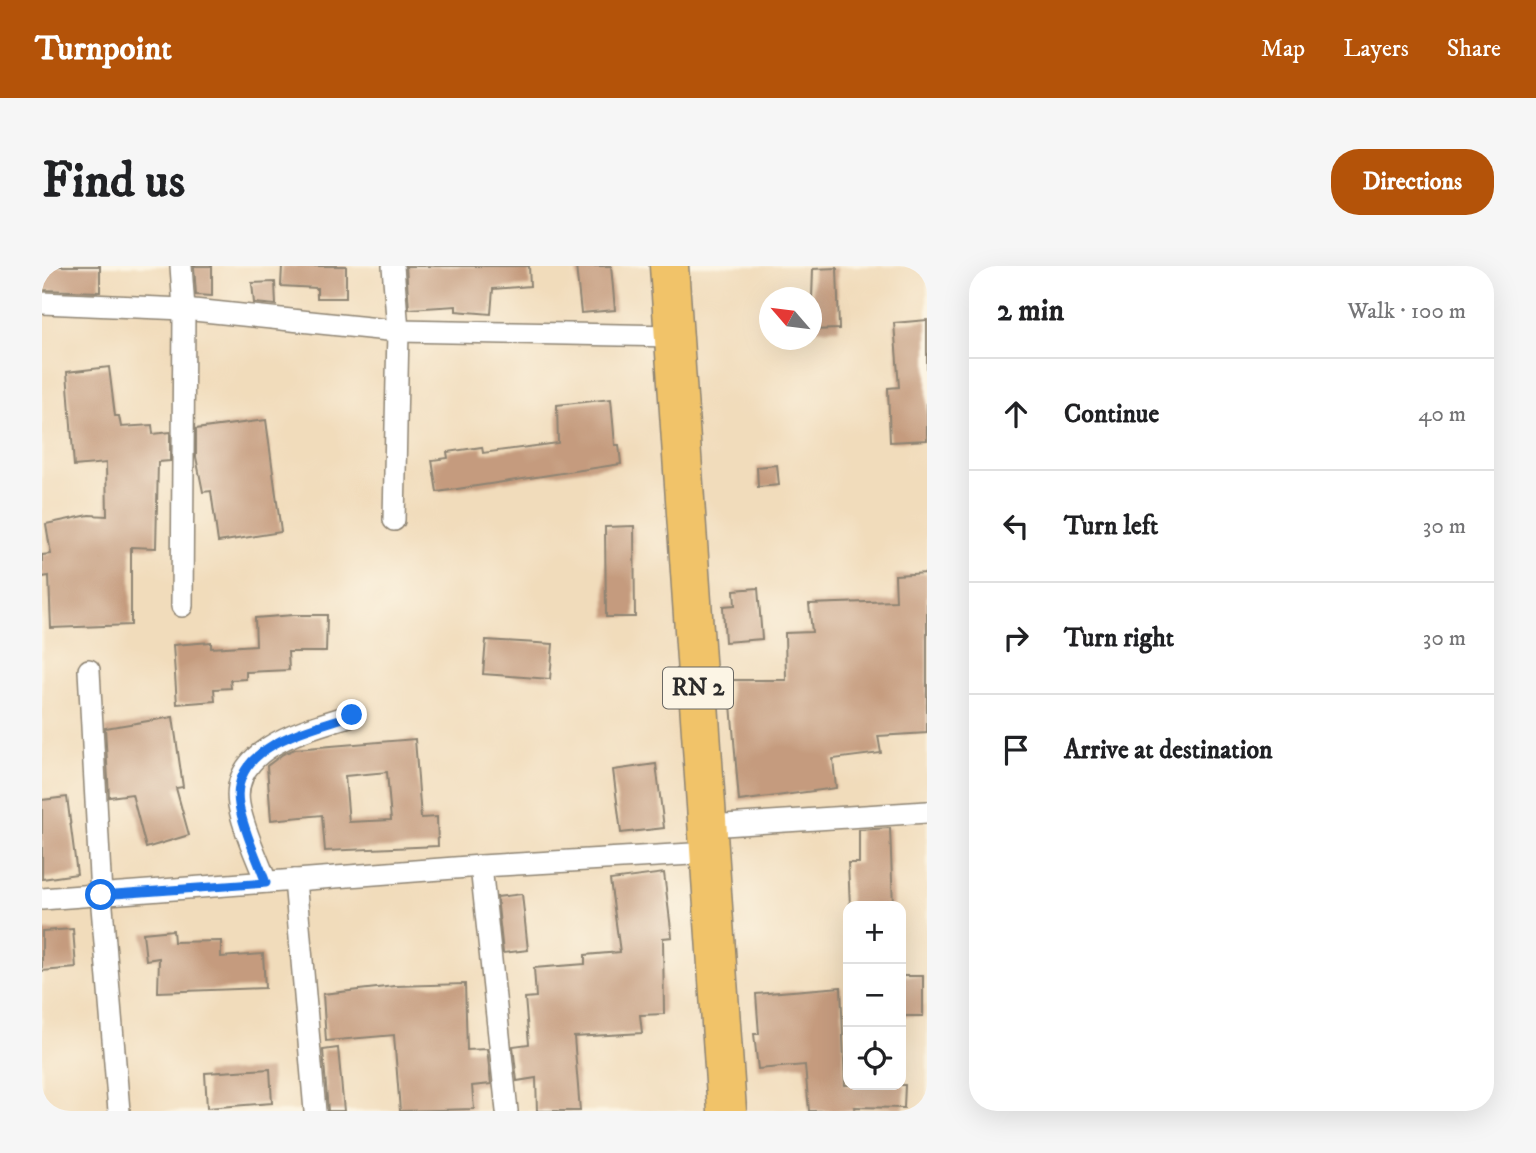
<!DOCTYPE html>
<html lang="en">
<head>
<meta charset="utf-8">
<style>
	body { margin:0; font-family:"IM FELL DW Pica",serif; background:#f6f6f6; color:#202124 }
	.controls { position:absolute; right:21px; bottom:21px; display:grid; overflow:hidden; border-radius:14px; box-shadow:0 7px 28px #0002 }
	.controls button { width:63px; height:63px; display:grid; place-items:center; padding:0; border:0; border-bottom:2px solid #e0e0e0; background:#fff; color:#202124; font:35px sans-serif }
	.compass { position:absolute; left:717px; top:21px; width:63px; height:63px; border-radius:50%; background:#fff; box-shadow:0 7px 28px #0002; rotate:298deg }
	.stop { position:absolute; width:21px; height:21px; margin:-16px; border:5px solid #1a73e8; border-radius:50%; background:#fff }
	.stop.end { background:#1a73e8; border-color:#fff; box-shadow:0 2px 7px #0008 }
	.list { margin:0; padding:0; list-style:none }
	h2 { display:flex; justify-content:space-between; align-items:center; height:91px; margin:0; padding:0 28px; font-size:30px }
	h2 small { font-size:23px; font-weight:400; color:#757577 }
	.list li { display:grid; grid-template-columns:46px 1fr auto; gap:21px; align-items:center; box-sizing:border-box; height:112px; padding:0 28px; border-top:2px solid #e0e0e0 }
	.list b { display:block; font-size:26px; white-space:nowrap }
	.list em { font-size:23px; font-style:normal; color:#757577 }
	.icon { flex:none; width:38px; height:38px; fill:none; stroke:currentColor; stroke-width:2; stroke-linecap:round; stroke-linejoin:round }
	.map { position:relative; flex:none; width:885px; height:845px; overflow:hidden; border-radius:28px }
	header { display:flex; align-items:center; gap:42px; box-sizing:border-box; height:98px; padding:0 35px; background:#b45309; color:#fff }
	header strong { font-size:33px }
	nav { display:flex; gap:38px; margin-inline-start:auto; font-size:24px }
	.intro { display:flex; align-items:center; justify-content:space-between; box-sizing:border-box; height:168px; padding:0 42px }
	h1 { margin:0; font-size:49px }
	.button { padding:18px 32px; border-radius:28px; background:#b45309; color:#fff; font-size:24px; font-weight:700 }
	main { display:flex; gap:42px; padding:0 42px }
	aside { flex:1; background:#fff; border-radius:28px; box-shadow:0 7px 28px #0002 }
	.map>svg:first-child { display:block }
	.building { fill:#c59b7e; fill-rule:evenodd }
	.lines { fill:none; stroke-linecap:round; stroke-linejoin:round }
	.street-casing { stroke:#8e8473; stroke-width:24 }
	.highway-casing { stroke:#8e8473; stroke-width:41 }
	.street { stroke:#fff; stroke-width:21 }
	.highway { stroke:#f1c369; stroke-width:38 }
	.route { stroke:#1a73e8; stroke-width:9 }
	.labels { text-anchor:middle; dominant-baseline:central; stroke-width:5; stroke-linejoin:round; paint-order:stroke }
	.shield { fill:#fcf5e5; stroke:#6a6863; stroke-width:2 }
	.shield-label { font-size:24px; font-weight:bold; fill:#2b2b2b }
</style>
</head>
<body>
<header>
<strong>Turnpoint</strong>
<nav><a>Map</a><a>Layers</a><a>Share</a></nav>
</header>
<div class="intro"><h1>Find us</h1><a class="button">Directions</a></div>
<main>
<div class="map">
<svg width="885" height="845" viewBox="0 0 885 845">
	<rect width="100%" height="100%" fill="#fcf5e5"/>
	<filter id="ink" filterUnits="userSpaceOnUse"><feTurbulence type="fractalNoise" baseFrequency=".0143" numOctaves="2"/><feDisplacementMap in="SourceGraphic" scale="14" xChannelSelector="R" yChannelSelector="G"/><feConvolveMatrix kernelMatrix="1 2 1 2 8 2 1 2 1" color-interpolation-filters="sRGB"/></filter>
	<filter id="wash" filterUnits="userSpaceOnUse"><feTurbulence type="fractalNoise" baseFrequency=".00686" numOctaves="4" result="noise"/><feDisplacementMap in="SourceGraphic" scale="28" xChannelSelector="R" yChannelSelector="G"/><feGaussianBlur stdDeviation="1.57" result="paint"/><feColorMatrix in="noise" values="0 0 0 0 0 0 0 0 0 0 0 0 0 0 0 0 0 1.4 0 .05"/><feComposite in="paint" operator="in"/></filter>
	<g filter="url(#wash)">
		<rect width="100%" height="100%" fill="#f1dcbb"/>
		<g id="blocks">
			<g class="building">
				<polygon points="0,0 58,0 58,26 0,24"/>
				<polygon points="152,0 170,0 170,30 154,29"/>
				<polygon points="240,0 304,0 304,32 275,32 275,22 239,20"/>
				<polygon points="364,0 487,0 488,20 451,23 449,48 414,45 414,40 367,43"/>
				<polygon points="534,0 569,0 573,44 539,47"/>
				<polygon points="795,2 797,63 769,64 771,3"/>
				<polygon points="233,16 234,39 212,37 210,17"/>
				<polygon points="885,54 885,174 848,176 846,122 857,121 852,57"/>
				<polygon points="67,101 73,150 77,150 79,161 110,159 111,168 128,166 128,195 116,196 114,282 89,281 89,359 9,362 7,310 0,311 0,289 9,288 4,258 47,249 65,250 64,197 32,200 25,106"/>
				<polygon points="569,133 573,179 577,179 579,198 395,226 390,194 406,192 405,186 440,181 441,187 516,177 515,139"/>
				<polygon points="224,154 239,266 176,276 169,225 161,226 154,191 154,163"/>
				<polygon points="735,199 737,219 716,221 715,201"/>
				<polygon points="592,260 593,351 564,351 563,261"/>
				<polygon points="885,307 885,467 836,470 839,487 791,493 794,522 697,535 687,414 744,414 743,367 770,366 767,338 854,335 853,309"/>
				<polygon points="716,322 720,373 683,376 681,340 693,339 692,324"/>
				<polygon points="252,349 285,349 284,386 246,386 247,404 204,406 204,413 188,414 189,422 172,423 173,435 135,438 131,379 169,376 169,382 214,379 213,352"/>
				<polygon points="444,374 511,378 508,413 441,408"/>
				<polygon points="131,451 141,521 134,522 147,569 104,582 90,528 67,531 63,462"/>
				<path d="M 373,473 L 379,552 L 395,551 L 396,580 L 283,585 L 280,549 L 229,554 L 225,500 L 241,488 L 253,483 ZM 345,506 L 349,554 L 307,556 L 303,510 Z"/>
				<polygon points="614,498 622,562 579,567 571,504"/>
				<polygon points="25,531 35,608 0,613 0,534"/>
				<polygon points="848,562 851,640 808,640 806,597 817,597 817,564"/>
				<polygon points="622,607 630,671 621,672 622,748 598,749 600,767 532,771 538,845 495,845 494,812 475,815 471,780 487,778 483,732 494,731 492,702 543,698 543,689 578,686 568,614"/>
				<polygon points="480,628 486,684 461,687 455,631"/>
				<polygon points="31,663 34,702 0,705 0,665"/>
				<polygon points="131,664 132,676 179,675 179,691 221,688 223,722 116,726 117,692 104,694 101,667"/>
				<rect x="859" y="710" width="22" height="40"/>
				<polygon points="423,718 425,784 445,783 449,818 430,820 432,843 358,845 352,769 284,775 281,728 353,720"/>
				<polygon points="799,721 803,819 863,819 862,842 812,841 813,845 767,845 763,799 716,803 712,768 717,768 714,728"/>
				<polygon points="296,782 302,845 286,845 281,784"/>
				<polygon points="228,803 230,837 165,842 163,807"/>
			</g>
		</g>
	</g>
	<g filter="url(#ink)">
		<use href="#blocks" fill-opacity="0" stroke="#8e8473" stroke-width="2"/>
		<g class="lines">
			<g class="street-casing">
				<g id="street">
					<polyline points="139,0 142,43 140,340"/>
					<polyline points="351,0 356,65 352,254"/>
					<polyline points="0,37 142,43 356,65 632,70"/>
					<polyline points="47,404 59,629 77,845"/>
					<polyline points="666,560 885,546"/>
					<polyline points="439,600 465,845"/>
					<polyline points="253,614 273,845"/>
					<path d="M 224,616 C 215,591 202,566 197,539 C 187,480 270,462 310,449"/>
					<polyline points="0,633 439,600 667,587"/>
				</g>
			</g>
			<g class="highway-casing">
				<polyline id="highway" points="627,0 685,845"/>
			</g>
			<use href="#street" class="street"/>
			<use href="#highway" class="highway"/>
		</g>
	</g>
	<g class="lines" filter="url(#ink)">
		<path class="route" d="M 59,629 L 224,617 C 215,592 202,566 197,539 C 187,479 270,463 310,449"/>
	</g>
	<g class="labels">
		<rect class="shield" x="621" y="401.5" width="70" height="41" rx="5"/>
		<g class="shield-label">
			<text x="656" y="422">RN 2</text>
		</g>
	</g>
</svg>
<div class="controls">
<button>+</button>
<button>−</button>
<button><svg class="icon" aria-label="locate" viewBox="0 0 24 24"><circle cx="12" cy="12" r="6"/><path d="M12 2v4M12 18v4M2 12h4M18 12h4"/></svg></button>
</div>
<svg class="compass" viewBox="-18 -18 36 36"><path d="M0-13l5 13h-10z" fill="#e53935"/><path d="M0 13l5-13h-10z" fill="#757577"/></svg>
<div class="stop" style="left:59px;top:629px"></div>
<div class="stop end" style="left:310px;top:449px"></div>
</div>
<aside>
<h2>2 min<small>Walk · 100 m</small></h2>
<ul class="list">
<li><svg class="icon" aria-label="ahead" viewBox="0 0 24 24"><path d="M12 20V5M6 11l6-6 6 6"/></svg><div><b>Continue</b></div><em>40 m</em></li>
<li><svg class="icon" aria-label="left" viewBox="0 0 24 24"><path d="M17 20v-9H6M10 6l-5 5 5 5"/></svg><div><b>Turn left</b></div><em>30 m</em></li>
<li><svg class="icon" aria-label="right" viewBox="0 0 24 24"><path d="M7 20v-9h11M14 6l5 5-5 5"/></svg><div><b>Turn right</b></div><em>30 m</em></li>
<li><svg class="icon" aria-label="arrive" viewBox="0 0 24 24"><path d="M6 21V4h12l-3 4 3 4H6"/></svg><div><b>Arrive at destination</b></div></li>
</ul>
</aside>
</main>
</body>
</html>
